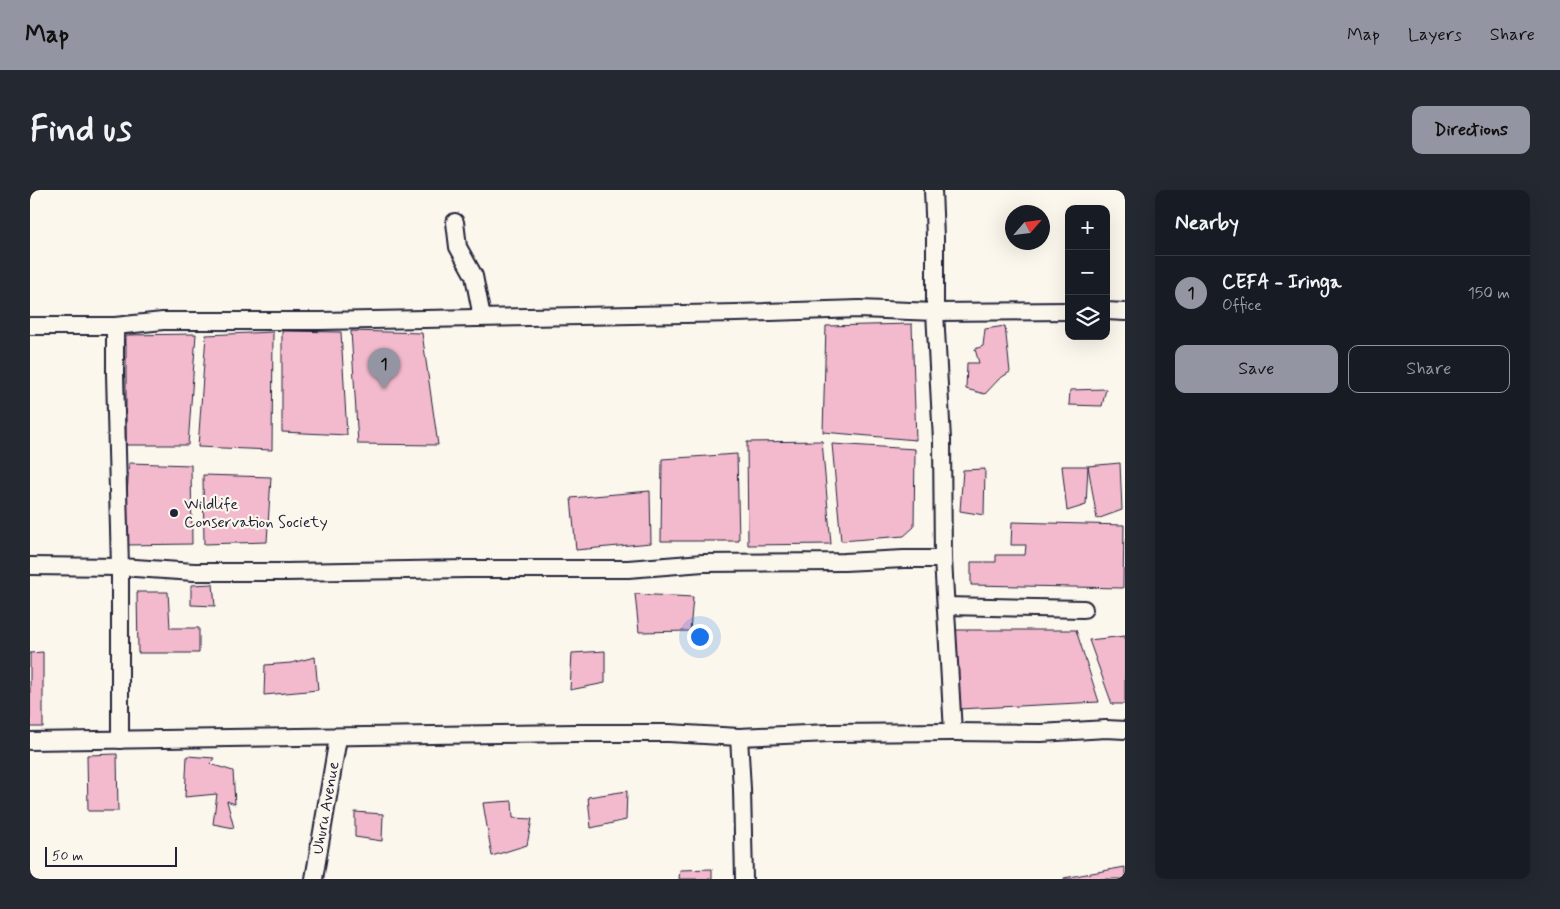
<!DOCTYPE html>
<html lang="en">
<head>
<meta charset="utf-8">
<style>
	body { margin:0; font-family:Mynerve,sans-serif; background:#242831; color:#f1f3f6 }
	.controls { position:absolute; right:15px; top:15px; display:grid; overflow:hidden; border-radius:10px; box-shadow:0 5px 20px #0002 }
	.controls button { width:45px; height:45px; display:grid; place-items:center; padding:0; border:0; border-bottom:1px solid #363941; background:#171b24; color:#f1f3f6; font:25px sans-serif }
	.compass { position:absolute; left:975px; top:15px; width:45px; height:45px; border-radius:50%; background:#171b24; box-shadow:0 5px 20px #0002; rotate:62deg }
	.scale { position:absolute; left:15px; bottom:12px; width:132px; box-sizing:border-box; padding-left:5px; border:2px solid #22223b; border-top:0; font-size:14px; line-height:18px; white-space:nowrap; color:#22223b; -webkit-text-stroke:4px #fbf7ec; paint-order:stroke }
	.you { position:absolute; left:669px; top:446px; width:18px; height:18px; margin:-12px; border:4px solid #fff; border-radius:50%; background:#1a73e8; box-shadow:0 0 0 8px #1a73e833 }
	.badge { display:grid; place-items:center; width:32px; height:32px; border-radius:50%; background:#9495a2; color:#111; font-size:16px; font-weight:700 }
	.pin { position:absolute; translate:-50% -41px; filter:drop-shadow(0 1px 2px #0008) }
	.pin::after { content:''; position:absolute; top:26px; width:18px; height:15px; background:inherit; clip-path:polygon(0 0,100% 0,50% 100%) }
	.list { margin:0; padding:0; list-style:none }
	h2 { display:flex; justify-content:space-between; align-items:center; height:65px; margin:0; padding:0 20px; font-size:21px }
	h2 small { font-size:16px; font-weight:400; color:#9ea1a6 }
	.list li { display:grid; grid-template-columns:32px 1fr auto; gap:15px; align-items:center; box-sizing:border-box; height:75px; padding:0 20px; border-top:1px solid #363941 }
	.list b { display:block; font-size:19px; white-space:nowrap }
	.list p { margin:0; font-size:16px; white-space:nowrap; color:#9ea1a6 }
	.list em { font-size:16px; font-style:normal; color:#9ea1a6 }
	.actions { display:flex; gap:10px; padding:15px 20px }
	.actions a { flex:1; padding:11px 0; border:1px solid #9495a2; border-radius:10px; text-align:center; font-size:18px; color:#9495a2 }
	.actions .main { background:#9495a2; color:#111 }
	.icon { flex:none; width:28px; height:28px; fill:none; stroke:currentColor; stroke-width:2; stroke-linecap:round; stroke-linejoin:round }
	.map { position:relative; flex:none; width:1095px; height:689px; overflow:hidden; border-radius:10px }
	header { display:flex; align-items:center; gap:30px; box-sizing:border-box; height:70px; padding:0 25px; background:#9495a2; color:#111 }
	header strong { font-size:24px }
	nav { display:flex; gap:28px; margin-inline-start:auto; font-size:18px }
	.intro { display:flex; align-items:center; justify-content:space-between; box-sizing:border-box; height:120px; padding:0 30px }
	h1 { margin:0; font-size:35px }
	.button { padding:12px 22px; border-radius:10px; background:#9495a2; color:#111; font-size:18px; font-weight:700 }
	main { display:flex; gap:30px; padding:0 30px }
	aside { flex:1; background:#171b24; border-radius:10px; box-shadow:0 5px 20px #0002 }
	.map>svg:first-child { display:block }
	.building { fill:#f3bace; stroke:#22223b }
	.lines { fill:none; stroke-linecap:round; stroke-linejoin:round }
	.minor-casing { stroke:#22223b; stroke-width:20 }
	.minor { stroke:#fbf7ec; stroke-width:16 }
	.poi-dot { fill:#22223b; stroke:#fbf7ec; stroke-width:2 }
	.labels { text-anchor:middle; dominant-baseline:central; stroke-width:4.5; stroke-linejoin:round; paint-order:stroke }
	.poi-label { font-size:16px; fill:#22223b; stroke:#fbf7ec; text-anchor:start }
	.street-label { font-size:16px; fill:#22223b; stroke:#fbf7ec }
</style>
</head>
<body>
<header>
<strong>Map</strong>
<nav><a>Map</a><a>Layers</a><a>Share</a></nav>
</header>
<div class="intro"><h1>Find us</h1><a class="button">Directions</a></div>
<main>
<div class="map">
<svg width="1095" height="689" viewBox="0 0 1095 689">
	<rect width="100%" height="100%" fill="#fbf7ec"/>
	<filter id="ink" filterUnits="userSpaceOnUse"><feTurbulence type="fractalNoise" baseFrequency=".02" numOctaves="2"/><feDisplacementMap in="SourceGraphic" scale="10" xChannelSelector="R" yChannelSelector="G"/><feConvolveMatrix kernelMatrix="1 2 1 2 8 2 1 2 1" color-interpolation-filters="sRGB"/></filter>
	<g filter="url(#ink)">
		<g class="building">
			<polygon points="882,134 886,250 793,242 796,136"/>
			<polygon points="975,136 980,182 969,189 955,204 936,199 937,173 949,173 945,159 953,156 955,139"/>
			<polygon points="252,141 311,142 317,245 252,242"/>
			<polygon points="321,141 392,143 408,255 328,254"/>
			<polygon points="243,142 242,260 168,257 176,145"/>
			<polygon points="166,144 158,255 96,255 96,145"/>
			<polygon points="1076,199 1072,216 1039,215 1040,200"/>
			<polygon points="792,251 801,354 718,355 717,252"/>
			<polygon points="802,254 885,259 884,337 874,346 811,351"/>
			<polygon points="707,264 709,351 631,351 632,269"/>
			<polygon points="99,273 161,275 162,354 94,355"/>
			<polygon points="1090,273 1092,320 1067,329 1058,276"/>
			<polygon points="1032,276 1058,276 1056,315 1037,321"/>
			<polygon points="955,279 954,325 930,321 933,280"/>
			<polygon points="173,285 241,287 237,352 174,354"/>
			<polygon points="620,301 621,353 546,360 541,308"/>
			<polygon points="982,332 1094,335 1093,398 941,395 941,372 966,372 966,365 995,365 996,355 981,355"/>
			<polygon points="183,394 185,416 161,415 161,395"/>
			<polygon points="107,402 138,402 140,438 169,438 169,463 108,463"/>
			<polygon points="605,404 663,407 660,441 609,442"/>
			<polygon points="926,440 1046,440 1069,512 928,519"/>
			<polygon points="1095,446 1095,514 1082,514 1059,450"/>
			<polygon points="575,461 575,493 540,500 542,463"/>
			<polygon points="13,462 13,537 0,537 0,463"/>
			<polygon points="285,467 288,500 234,505 235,475 261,473"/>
			<polygon points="87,564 88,621 58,621 57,565"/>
			<polygon points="157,566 184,568 180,574 203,581 205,614 197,611 204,638 183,634 187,604 155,607"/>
			<polygon points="597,601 596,630 561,638 558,607"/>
			<polygon points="482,611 483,628 502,629 497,655 462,666 453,613"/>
			<polygon points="325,622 353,624 352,651 325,647"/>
			<polygon points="1095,677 1095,689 1034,689 1034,688"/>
			<polygon points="682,679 682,689 649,689 650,680"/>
		</g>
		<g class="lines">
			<g class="minor-casing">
				<g id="minor">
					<polyline points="903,0 905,47 905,122 912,250 913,369 923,542"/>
					<polyline points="425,32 428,57 444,86 452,127"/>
					<polyline points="1076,121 1095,122"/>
					<polyline points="0,136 85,136 133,131 290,131 707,123 829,119 905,122 1039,121"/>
					<polyline points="85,136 85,184 90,377 90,550"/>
					<polyline points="0,376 90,377 164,382 256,382 437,379 598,379 673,373 814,372 874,369 913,369"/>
					<polyline points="916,416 1054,419"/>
					<polyline points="709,547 712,599 714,689"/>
					<polyline points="0,551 545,543 639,543 709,547 799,543 923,542 1011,543 1076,539 1095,540"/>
					<polyline points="284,689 308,548"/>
				</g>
			</g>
			<use href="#minor" class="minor"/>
		</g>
	</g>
	<circle class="poi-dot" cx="144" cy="323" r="5"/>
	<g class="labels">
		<g class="poi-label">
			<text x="154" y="314">Wildlife<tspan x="154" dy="18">Conservation Society</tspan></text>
		</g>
		<g class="street-label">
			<text transform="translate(296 618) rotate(-80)">Uhuru Avenue</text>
		</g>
	</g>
</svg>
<div class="controls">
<button>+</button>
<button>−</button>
<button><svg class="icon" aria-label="layers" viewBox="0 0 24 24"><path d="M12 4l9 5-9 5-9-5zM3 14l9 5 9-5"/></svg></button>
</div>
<svg class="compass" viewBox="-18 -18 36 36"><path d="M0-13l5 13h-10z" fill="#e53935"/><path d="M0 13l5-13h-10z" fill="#9ea1a6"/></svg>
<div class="scale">50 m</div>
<div class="you"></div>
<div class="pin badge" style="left:354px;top:199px">1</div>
</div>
<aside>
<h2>Nearby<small></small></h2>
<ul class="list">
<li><span class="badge">1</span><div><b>CEFA - Iringa</b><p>Office</p></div><em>150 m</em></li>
</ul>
<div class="actions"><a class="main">Save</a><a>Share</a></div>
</aside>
</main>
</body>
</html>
